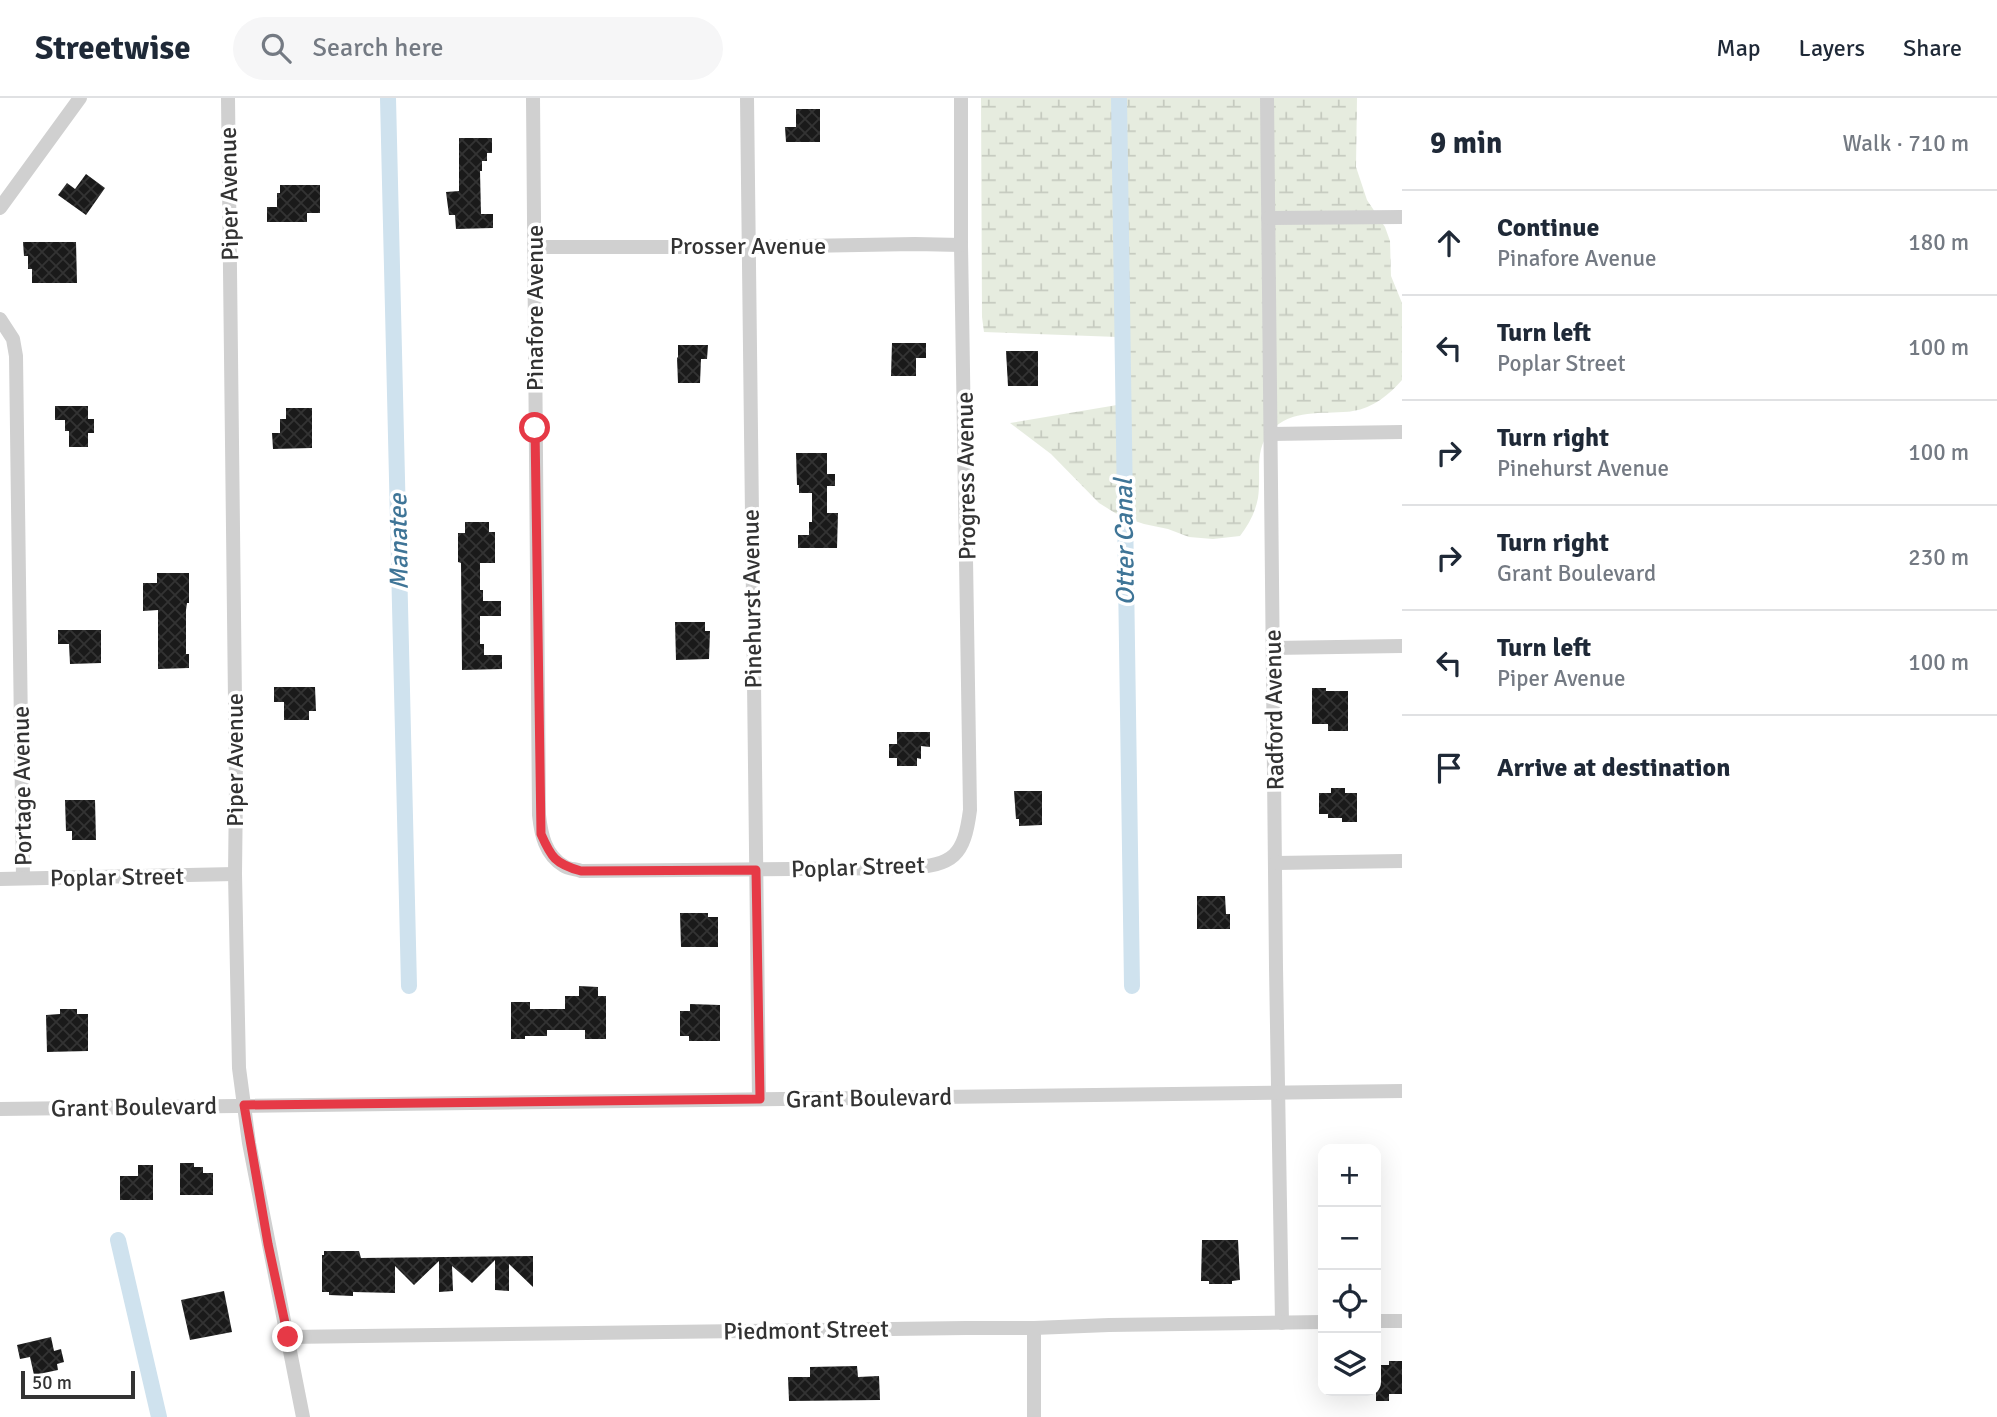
<!DOCTYPE html>
<html lang="en">
<head>
<meta charset="utf-8">
<style>
	body { margin:0; font-family:Signika,sans-serif; background:#f6f6f7; color:#1f2937 }
	.controls { position:absolute; right:21px; bottom:21px; display:grid; overflow:hidden; border-radius:14px; box-shadow:0 7px 28px #0002 }
	.controls button { width:63px; height:63px; display:grid; place-items:center; padding:0; border:0; border-bottom:2px solid #e0e1e3; background:#fff; color:#1f2937; font:35px sans-serif }
	.scale { position:absolute; left:21px; bottom:18px; width:114px; box-sizing:border-box; padding-left:7px; border:4px solid #333; border-top:0; font-size:19px; line-height:24px; white-space:nowrap; color:#333; -webkit-text-stroke:5px #fff; paint-order:stroke }
	.stop { position:absolute; width:21px; height:21px; margin:-16px; border:5px solid #e63946; border-radius:50%; background:#fff }
	.stop.end { background:#e63946; border-color:#fff; box-shadow:0 2px 7px #0008 }
	.list { margin:0; padding:0; list-style:none }
	h2 { display:flex; justify-content:space-between; align-items:center; height:91px; margin:0; padding:0 28px; font-size:30px }
	h2 small { font-size:23px; font-weight:400; color:#747a83 }
	.list li { display:grid; grid-template-columns:46px 1fr auto; gap:21px; align-items:center; box-sizing:border-box; height:105px; padding:0 28px; border-top:2px solid #e0e1e3 }
	.list b { display:block; font-size:26px; white-space:nowrap }
	.list p { margin:0; font-size:23px; white-space:nowrap; color:#747a83 }
	.list em { font-size:23px; font-style:normal; color:#747a83 }
	.icon { flex:none; width:38px; height:38px; fill:none; stroke:currentColor; stroke-width:2; stroke-linecap:round; stroke-linejoin:round }
	.map { position:relative; flex:none; width:1402px; height:1319px; overflow:hidden }
	header { display:flex; align-items:center; gap:42px; box-sizing:border-box; height:98px; padding:0 35px; background:#fff; border-bottom:2px solid #e0e1e3 }
	header strong { font-size:33px }
	nav { display:flex; gap:38px; margin-inline-start:auto; font-size:24px }
	.search { width:490px; height:63px; background:#f6f6f7; display:flex; align-items:center; gap:18px; box-sizing:border-box; padding:0 24px; border-radius:38px; color:#747a83; font-size:26px }
	main { display:flex }
	aside { flex:1; background:#fff }
	.map>svg:first-child { display:block }
	.wetland { fill:url(#wetland-marsh) }
	.lines { fill:none; stroke-linecap:round; stroke-linejoin:round }
	.canal { stroke:#cfe2ee; stroke-width:16 }
	.building { fill:url(#building-cross-hatch) }
	.minor { stroke:#d0d0d0; stroke-width:14 }
	.route { stroke:#e63946; stroke-width:9 }
	.labels { text-anchor:middle; dominant-baseline:central; stroke-width:7; stroke-linejoin:round; paint-order:stroke }
	.street-label { font-size:24px; fill:#333; stroke:#fff }
	.water-label { font-size:26px; font-style:italic; fill:#3f7597; stroke:#fff }
</style>
</head>
<body>
<header>
<strong>Streetwise</strong>
<div class="search"><svg class="icon" aria-label="search" viewBox="0 0 24 24"><circle cx="10" cy="10" r="6"/><path d="M15 15l6 6"/></svg>Search here</div>
<nav><a>Map</a><a>Layers</a><a>Share</a></nav>
</header>
<main>
<div class="map">
<svg width="1402" height="1319" viewBox="0 0 1402 1319">
	<defs>
		<pattern id="wetland-marsh" width="20" height="14" patternUnits="userSpaceOnUse" patternTransform="scale(1.75)"><rect width="20" height="14" fill="#e6ecdf"/><path d="M1 5h8M5 5V1M11 12h8M15 12V8" fill="none" stroke="#c6cbc0"/></pattern>
		<pattern id="building-cross-hatch" width="8" height="8" patternUnits="userSpaceOnUse" patternTransform="scale(1.75)"><rect width="8" height="8" fill="#1a1a1a"/><path d="M0 0l8 8M0 8l8-8" fill="none" stroke="#333"/></pattern>
	</defs>
	<rect width="100%" height="100%" fill="#fff"/>
	<path class="wetland" d="M 981,0 L 1357,0 L 1356,69 L 1367,102 L 1385,129 L 1390,143 L 1391,178 L 1402,205 L 1402,282 C 1389,297 1373,310 1353,313 C 1327,317 1297,310 1275,329 C 1252,349 1262,373 1258,400 C 1255,415 1249,426 1240,438 L 1213,441 L 1189,439 L 1168,431 L 1144,426 L 1120,418 L 1099,405 L 1051,356 L 1010,325 L 1117,307 L 1118,239 L 984,234 L 982,219 Z"/>
	<g class="lines">
		<g class="canal">
			<polyline points="388,0 409,888"/>
			<polyline points="1119,0 1132,888"/>
			<polyline points="118,1142 159,1319"/>
		</g>
	</g>
	<g class="building">
		<polygon points="796,11 820,11 820,44 786,44 785,29 796,29"/>
		<polygon points="459,40 492,40 492,55 487,55 487,63 482,63 482,73 480,73 481,116 493,116 493,130 456,131 455,117 449,117 446,94 459,93"/>
		<polygon points="86,76 105,90 86,117 58,97 67,85 75,91"/>
		<polygon points="280,87 320,87 320,115 307,115 307,124 267,124 267,109 277,109 277,95 280,95"/>
		<polygon points="23,144 76,144 77,185 32,185 32,171 28,171 28,158 24,158"/>
		<polygon points="892,245 926,245 926,260 916,260 916,278 891,278"/>
		<polygon points="678,247 708,247 707,261 701,261 700,285 678,285 677,260 678,259"/>
		<polygon points="1006,253 1038,253 1038,288 1008,288"/>
		<polygon points="55,308 88,308 88,321 94,321 94,335 88,335 88,349 69,349 69,333 65,333 65,322 55,322"/>
		<polygon points="286,310 312,310 312,350 273,351 272,335 280,335 280,321 286,321"/>
		<polygon points="796,355 827,355 827,376 835,376 835,388 827,388 827,415 838,415 837,450 798,450 798,437 809,437 809,424 812,424 812,395 799,395 799,387 797,387"/>
		<polygon points="465,424 489,424 489,434 495,434 495,465 480,465 480,492 483,492 483,503 501,503 501,518 480,518 480,546 484,546 484,557 502,557 502,571 462,572 461,465 458,464 458,435 465,435"/>
		<polygon points="157,475 189,475 189,505 187,505 186,512 186,556 189,556 189,570 158,571 158,512 143,513 143,485 157,485"/>
		<polygon points="675,524 705,524 705,533 710,533 709,561 676,562"/>
		<polygon points="58,532 101,532 101,565 70,566 69,546 58,546"/>
		<polygon points="274,589 315,589 316,613 309,613 309,622 284,622 284,604 274,604"/>
		<polygon points="1312,590 1326,590 1326,593 1348,593 1348,633 1328,633 1328,626 1312,626"/>
		<polygon points="897,634 930,634 930,649 921,648 921,661 917,660 917,668 897,668 897,660 889,660 889,646 897,646"/>
		<polygon points="1331,690 1345,690 1345,695 1357,695 1357,724 1342,724 1342,720 1328,720 1328,716 1319,716 1319,695 1331,695"/>
		<polygon points="1014,693 1042,693 1042,727 1019,728 1019,721 1016,721"/>
		<polygon points="65,702 95,702 96,742 72,742 72,733 66,733"/>
		<polygon points="1197,798 1225,798 1226,816 1230,816 1230,831 1197,831"/>
		<polygon points="680,815 708,815 708,819 718,819 718,849 681,849"/>
		<polygon points="579,888 598,889 598,898 606,898 606,941 585,941 585,932 547,932 547,938 525,938 525,941 511,941 511,904 530,904 530,911 565,911 565,898 579,898"/>
		<polygon points="690,906 720,907 720,943 689,943 689,938 680,938 680,913 690,913"/>
		<polygon points="60,911 77,911 77,916 88,916 88,953 47,954 46,917 60,916"/>
		<polygon points="180,1065 194,1065 194,1069 203,1069 203,1075 213,1075 213,1097 180,1097"/>
		<polygon points="138,1067 153,1067 153,1102 120,1102 120,1078 138,1078"/>
		<polygon points="1202,1142 1238,1142 1240,1182 1232,1183 1232,1186 1209,1186 1209,1183 1201,1183"/>
		<polygon points="324,1153 359,1153 361,1160 533,1158 533,1189 509,1166 509,1193 495,1192 495,1162 472,1185 452,1168 453,1193 439,1194 439,1163 414,1187 395,1168 395,1195 353,1194 353,1198 329,1197 329,1194 322,1194 322,1157 324,1157"/>
		<polygon points="224,1193 232,1234 190,1242 181,1202"/>
		<polygon points="51,1239 54,1253 61,1251 64,1264 57,1266 58,1272 34,1277 30,1259 20,1261 17,1247"/>
		<polygon points="1389,1263 1402,1263 1402,1296 1389,1296 1389,1303 1376,1303 1376,1273 1381,1273 1381,1267 1389,1267"/>
		<polygon points="857,1268 858,1279 879,1278 880,1302 789,1303 788,1279 810,1279 810,1269"/>
	</g>
	<g class="lines">
		<g class="minor">
			<polyline points="228,0 236,689 235,776 239,970 249,1045 303,1319"/>
			<path d="M 533,0 L 539,717 C 541,736 545,757 564,768 C 568,771 576,771 581,773 L 908,770 C 954,767 964,758 970,712 L 961,147 L 961,0"/>
			<polyline points="747,0 759,1001"/>
			<polyline points="1267,0 1276,869 1282,1225"/>
			<polyline points="0,110 80,0"/>
			<polyline points="1268,120 1402,119"/>
			<polyline points="535,149 747,149 915,146 961,147"/>
			<polyline points="0,221 13,241 16,258 23,780"/>
			<polyline points="1271,336 1402,334"/>
			<polyline points="1273,550 1402,548"/>
			<polyline points="1276,765 1402,763"/>
			<polyline points="0,781 235,776"/>
			<polyline points="0,1011 1402,993"/>
			<polyline points="1376,1223 1402,1223"/>
			<polyline points="1034,1230 1034,1319"/>
			<polyline points="288,1239 966,1230 1034,1230 1109,1227 1323,1224"/>
		</g>
	</g>
	<g class="lines">
		<path class="route" d="M 288,1239 L 268,1146 L 244,1007 L 760,1001 L 756,772 L 581,773 C 555,766 551,759 541,736 L 535,330"/>
	</g>
	<g class="labels">
		<g class="street-label">
			<text transform="translate(229 96) rotate(-91)">Piper Avenue</text>
			<text x="748" y="148">Prosser Avenue</text>
			<text transform="translate(535 210) rotate(-90)">Pinafore Avenue</text>
			<text transform="translate(966 378) rotate(-91)">Progress Avenue</text>
			<text transform="translate(752 501) rotate(-91)">Pinehurst Avenue</text>
			<text transform="translate(1274 612) rotate(-91)">Radford Avenue</text>
			<text transform="translate(235 662) rotate(-90)">Piper Avenue</text>
			<text transform="translate(22 688) rotate(-91)">Portage Avenue</text>
			<text transform="translate(858 769) rotate(-2)">Poplar Street</text>
			<text transform="translate(117 779) rotate(-1)">Poplar Street</text>
			<text transform="translate(869 1000) rotate(-1)">Grant Boulevard</text>
			<text transform="translate(134 1009) rotate(-1)">Grant Boulevard</text>
			<text transform="translate(806 1232) rotate(-1)">Piedmont Street</text>
		</g>
		<g class="water-label">
			<text transform="translate(399 444) rotate(-91)">Manatee</text>
			<text transform="translate(1125 444) rotate(-91)">Otter Canal</text>
		</g>
	</g>
</svg>
<div class="controls">
<button>+</button>
<button>−</button>
<button><svg class="icon" aria-label="locate" viewBox="0 0 24 24"><circle cx="12" cy="12" r="6"/><path d="M12 2v4M12 18v4M2 12h4M18 12h4"/></svg></button>
<button><svg class="icon" aria-label="layers" viewBox="0 0 24 24"><path d="M12 4l9 5-9 5-9-5zM3 14l9 5 9-5"/></svg></button>
</div>
<div class="scale">50 m</div>
<div class="stop" style="left:535px;top:330px"></div>
<div class="stop end" style="left:288px;top:1239px"></div>
</div>
<aside>
<h2>9 min<small>Walk · 710 m</small></h2>
<ul class="list">
<li><svg class="icon" aria-label="ahead" viewBox="0 0 24 24"><path d="M12 20V5M6 11l6-6 6 6"/></svg><div><b>Continue</b><p>Pinafore Avenue</p></div><em>180 m</em></li>
<li><svg class="icon" aria-label="left" viewBox="0 0 24 24"><path d="M17 20v-9H6M10 6l-5 5 5 5"/></svg><div><b>Turn left</b><p>Poplar Street</p></div><em>100 m</em></li>
<li><svg class="icon" aria-label="right" viewBox="0 0 24 24"><path d="M7 20v-9h11M14 6l5 5-5 5"/></svg><div><b>Turn right</b><p>Pinehurst Avenue</p></div><em>100 m</em></li>
<li><svg class="icon" aria-label="right" viewBox="0 0 24 24"><path d="M7 20v-9h11M14 6l5 5-5 5"/></svg><div><b>Turn right</b><p>Grant Boulevard</p></div><em>230 m</em></li>
<li><svg class="icon" aria-label="left" viewBox="0 0 24 24"><path d="M17 20v-9H6M10 6l-5 5 5 5"/></svg><div><b>Turn left</b><p>Piper Avenue</p></div><em>100 m</em></li>
<li><svg class="icon" aria-label="arrive" viewBox="0 0 24 24"><path d="M6 21V4h12l-3 4 3 4H6"/></svg><div><b>Arrive at destination</b></div></li>
</ul>
</aside>
</main>
</body>
</html>
